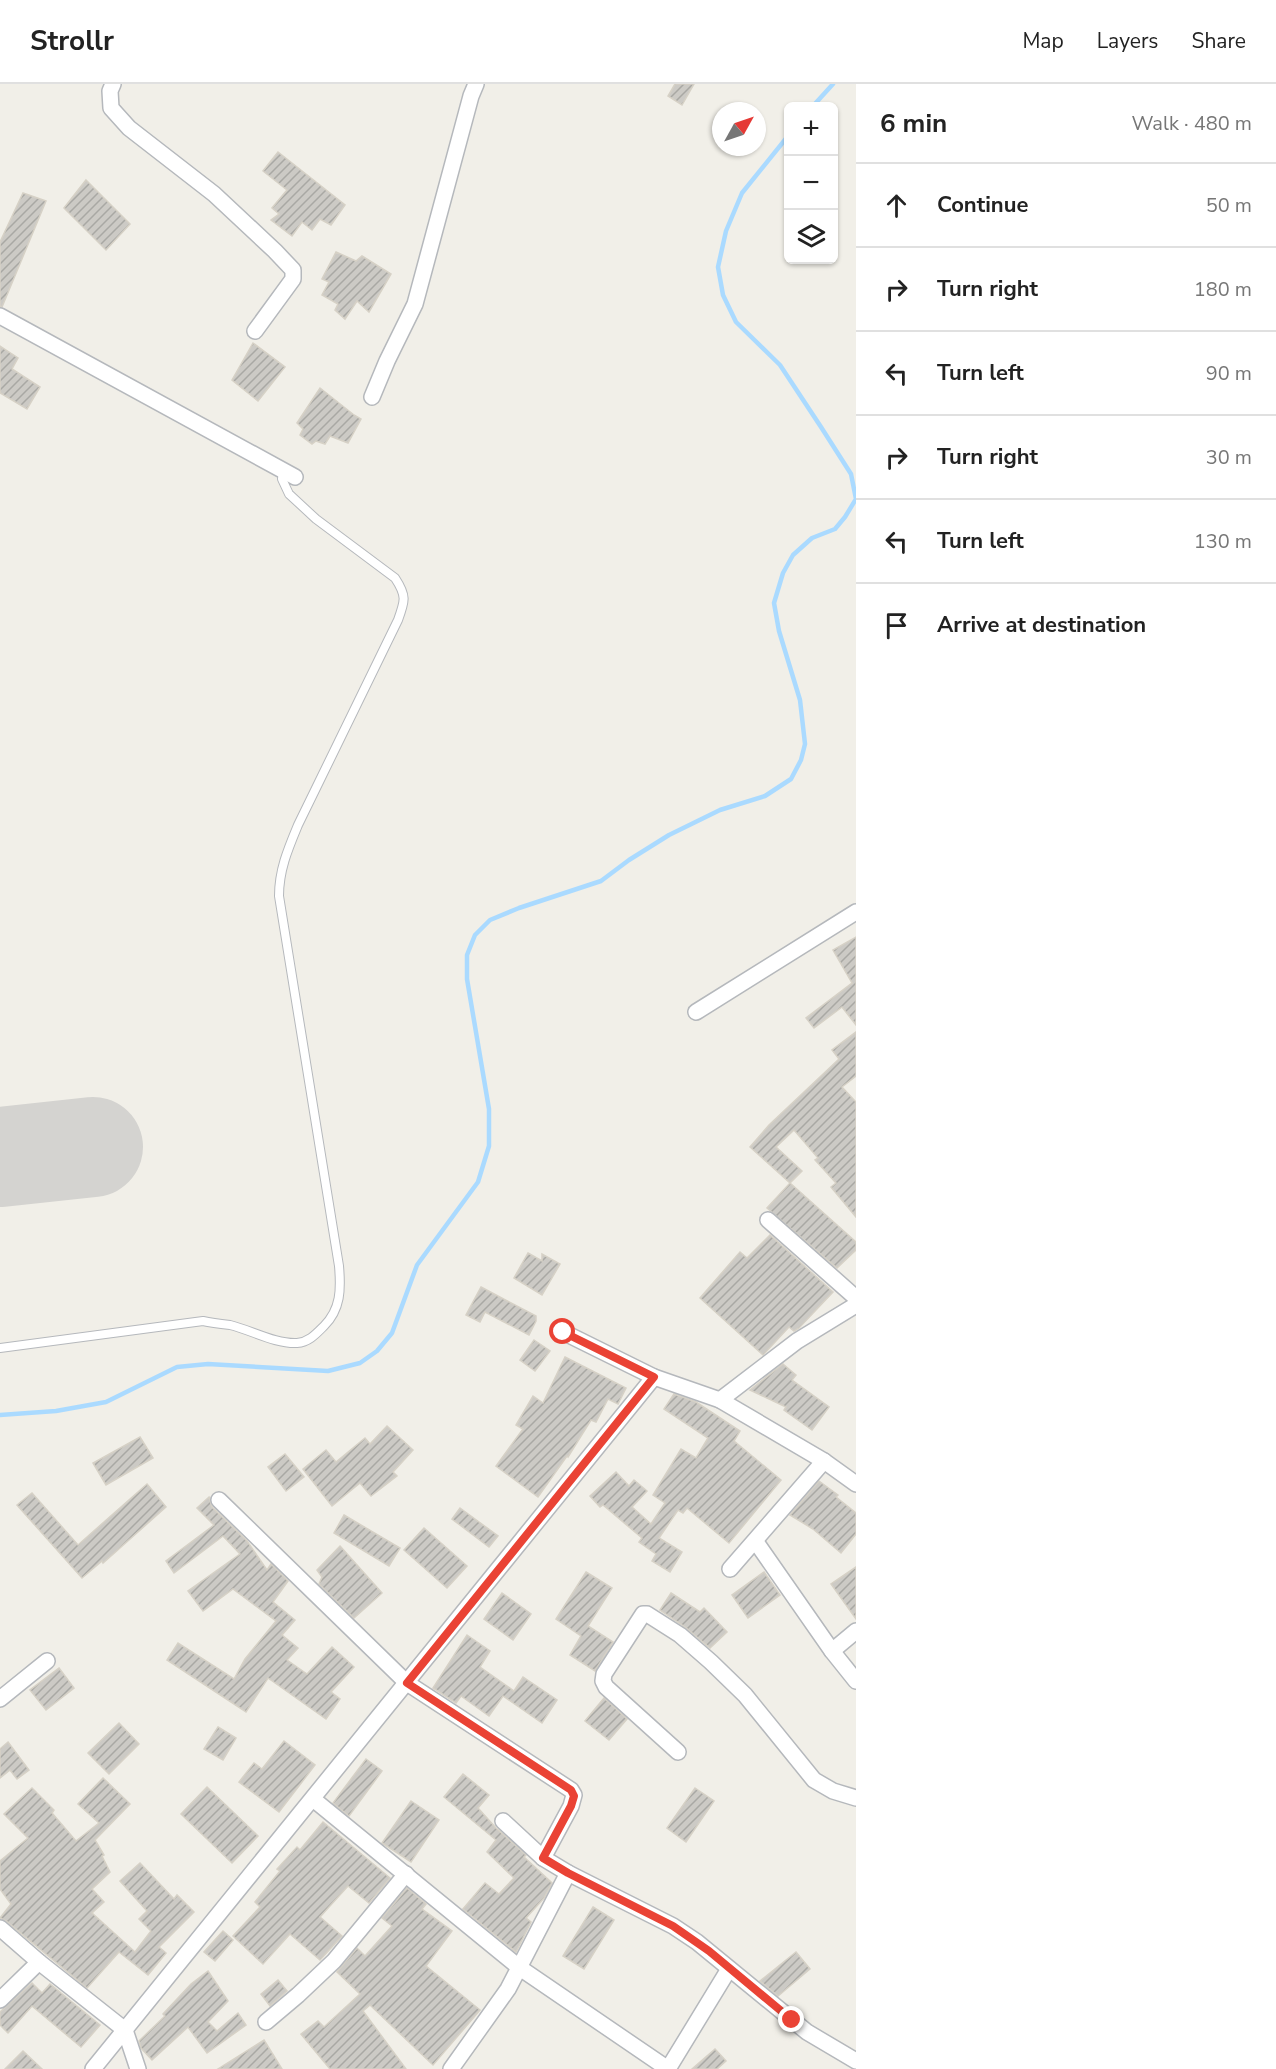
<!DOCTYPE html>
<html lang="en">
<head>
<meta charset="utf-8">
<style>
	body { margin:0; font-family:"Nunito Sans",sans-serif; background:#f6f6f6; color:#222 }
	.controls { position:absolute; right:18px; top:18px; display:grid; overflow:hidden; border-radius:9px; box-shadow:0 2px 4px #0004 }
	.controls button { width:54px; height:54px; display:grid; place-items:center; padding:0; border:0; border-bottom:2px solid #e0e0e0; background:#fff; color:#222; font:30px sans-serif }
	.compass { position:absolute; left:712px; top:18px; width:54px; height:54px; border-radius:50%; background:#fff; box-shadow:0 2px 4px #0004; rotate:50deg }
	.stop { position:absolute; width:18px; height:18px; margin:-14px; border:4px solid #ea4335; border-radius:50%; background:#fff }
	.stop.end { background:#ea4335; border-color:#fff; box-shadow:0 2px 6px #0008 }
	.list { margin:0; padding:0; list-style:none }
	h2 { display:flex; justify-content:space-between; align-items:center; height:78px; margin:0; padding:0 24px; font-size:26px }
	h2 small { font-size:20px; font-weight:400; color:#767676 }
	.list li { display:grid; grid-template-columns:39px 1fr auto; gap:18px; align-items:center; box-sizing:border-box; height:84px; padding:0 24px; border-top:2px solid #e0e0e0 }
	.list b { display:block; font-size:22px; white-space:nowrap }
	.list em { font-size:20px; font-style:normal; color:#767676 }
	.icon { flex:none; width:33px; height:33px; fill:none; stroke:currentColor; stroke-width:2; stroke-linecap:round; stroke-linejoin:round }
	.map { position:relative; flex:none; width:856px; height:1985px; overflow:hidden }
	header { display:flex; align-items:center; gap:36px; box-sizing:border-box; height:84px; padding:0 30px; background:#fff; border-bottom:2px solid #e0e0e0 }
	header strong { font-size:28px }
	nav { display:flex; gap:33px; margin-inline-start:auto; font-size:21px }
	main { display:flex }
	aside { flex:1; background:#fff }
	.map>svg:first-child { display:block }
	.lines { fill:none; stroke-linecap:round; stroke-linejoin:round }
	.stream { stroke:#aadaff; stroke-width:4.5 }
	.runway { stroke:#d4d3d0; stroke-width:100 }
	.building { fill:url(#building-hatch); stroke:#d6d1c6; stroke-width:1.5 }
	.service-casing { stroke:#b5b8bc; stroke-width:10 }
	.minor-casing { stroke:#b5b8bc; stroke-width:18 }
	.service { stroke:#fff; stroke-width:8 }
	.minor { stroke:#fff; stroke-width:15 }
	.route { stroke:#ea4335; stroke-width:8 }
</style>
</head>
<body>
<header>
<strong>Strollr</strong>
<nav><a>Map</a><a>Layers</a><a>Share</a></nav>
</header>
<main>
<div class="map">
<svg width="856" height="1985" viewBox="0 0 856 1985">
	<defs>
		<pattern id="building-hatch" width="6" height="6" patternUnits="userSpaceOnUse" patternTransform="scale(1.5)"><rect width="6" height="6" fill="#cccac5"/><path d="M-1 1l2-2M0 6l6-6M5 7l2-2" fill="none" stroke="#a9a8a4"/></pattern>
	</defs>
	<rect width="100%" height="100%" fill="#f1efe8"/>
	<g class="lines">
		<g class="stream">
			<polyline points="813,22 833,0"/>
			<polyline points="0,1331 56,1327 106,1318 177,1283 208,1280 328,1287 360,1279 377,1267 392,1249 417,1181 478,1098 489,1062 489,1025 467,895 467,871 475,851 490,836 519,824 601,797 629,776 669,751 720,726 765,712 791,695 801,676 805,660 800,616 779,547 774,519 783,489 793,471 812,454 835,445 845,433 856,415 851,390 821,343 780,281 736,238 723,211 718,183 726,147 742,109 788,52"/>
		</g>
		<polyline class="runway" points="0,1073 93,1063"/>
	</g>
	<g class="building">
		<polygon points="675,0 694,0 682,21 668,12"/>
		<polygon points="278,68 345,121 331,141 320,135 312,146 302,138 292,152 271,136 279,130 272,124 287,106 263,87"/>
		<polygon points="86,96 130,140 106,166 64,124"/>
		<polygon points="23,109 46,117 2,223 0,222 0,158"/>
		<polygon points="336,168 356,177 362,172 391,190 369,228 357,217 345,235 335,226 338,220 322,211 329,198 322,195"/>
		<polygon points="253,259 285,283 258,317 232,296"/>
		<polygon points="0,262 18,274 12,285 40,303 27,325 0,309"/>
		<polygon points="320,304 354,331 361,335 348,359 330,352 325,360 316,357 312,360 300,351 303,345 297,339"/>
		<polygon points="856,853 856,941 842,923 814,944 806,934 852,899 833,866"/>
		<polygon points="856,948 856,992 842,1003 856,1018 856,1133 831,1103 836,1099 815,1076 818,1074 794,1046 776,1063 802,1087 790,1099 750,1063 769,1041 839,975 832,966"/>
		<polygon points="790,1099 856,1158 856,1166 837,1184 767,1124"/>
		<polygon points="770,1151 833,1208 799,1244 794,1247 789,1243 763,1271 700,1214 740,1168 747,1174"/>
		<polygon points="528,1169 542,1177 542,1170 560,1180 542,1211 514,1194"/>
		<polygon points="481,1203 536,1232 536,1237 529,1251 485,1228 480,1238 466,1231"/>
		<polygon points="534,1256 550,1267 535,1287 520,1276"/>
		<polygon points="565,1273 626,1304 618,1320 608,1315 596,1338 591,1336 568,1373 567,1372 538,1413 496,1382 523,1345 516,1341 533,1312 543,1319"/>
		<polygon points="783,1280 796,1291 792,1296 829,1323 812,1346 784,1326 786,1323 750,1306"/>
		<polygon points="674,1310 696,1318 740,1347 734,1357 781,1396 729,1459 687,1424 683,1429 678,1426 659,1454 682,1468 670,1488 652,1477 656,1470 639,1458 642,1454 603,1421 600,1423 590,1412 616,1388 629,1402 634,1396 647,1407 632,1423 651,1440 665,1419 653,1411 681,1365 696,1374 708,1354 664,1325"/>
		<polygon points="387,1342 413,1366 393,1388 397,1392 371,1412 360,1399 332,1422 303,1385 326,1366 336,1378 365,1354 370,1360"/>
		<polygon points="140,1353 153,1374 106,1401 93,1379"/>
		<polygon points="285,1370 304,1393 286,1407 268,1383"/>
		<polygon points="819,1397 838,1411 836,1413 856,1429 856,1450 841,1469 813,1445 790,1431"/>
		<polygon points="147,1400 166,1423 103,1479 102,1477 82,1494 17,1421 32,1409 78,1461"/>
		<polygon points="209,1413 212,1423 247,1457 267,1486 271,1480 288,1497 273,1518 295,1536 282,1551 298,1564 287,1576 307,1590 332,1563 354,1583 331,1608 340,1615 326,1635 268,1594 246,1628 167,1576 178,1559 234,1595 245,1575 276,1537 233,1505 203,1527 188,1507 240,1470 223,1452 174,1489 166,1477 214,1441 197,1424"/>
		<polygon points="460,1424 498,1452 489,1463 452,1435"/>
		<polygon points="344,1431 400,1464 389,1482 334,1449"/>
		<polygon points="424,1444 467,1482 447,1504 404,1466"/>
		<polygon points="340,1462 382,1509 354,1534 319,1500 322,1493 317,1486"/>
		<polygon points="856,1483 856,1535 831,1500"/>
		<polygon points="586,1488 612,1504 588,1542 613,1558 595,1587 570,1571 581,1552 556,1535"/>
		<polygon points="764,1488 780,1511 748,1534 732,1511"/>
		<polygon points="502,1509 531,1530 513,1556 484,1535"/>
		<polygon points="671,1509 700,1528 704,1524 727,1548 710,1564 685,1543 660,1526"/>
		<polygon points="467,1551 490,1567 480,1583 514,1607 523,1593 557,1616 542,1639 503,1612 489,1632 461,1612 456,1619 433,1604"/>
		<polygon points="59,1584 74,1604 46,1626 30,1606"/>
		<polygon points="604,1614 627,1635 609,1656 585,1637"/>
		<polygon points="119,1639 139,1660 109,1690 88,1669"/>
		<polygon points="218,1643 236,1654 223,1676 204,1665"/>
		<polygon points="284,1657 315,1681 279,1728 239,1698 254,1679 262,1685"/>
		<polygon points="8,1658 29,1686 17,1695 10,1686 0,1694 0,1665"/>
		<polygon points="366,1675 382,1687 349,1732 333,1719"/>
		<polygon points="463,1690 489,1711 478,1724 496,1744 526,1771 524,1773 552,1799 544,1814 526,1834 531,1838 516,1868 463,1825 485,1799 499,1810 514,1794 487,1768 496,1756 444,1713"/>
		<polygon points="103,1694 130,1720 95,1756 104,1771 102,1772 110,1788 92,1805 104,1818 92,1829 135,1868 151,1847 139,1835 147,1827 120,1797 140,1779 174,1815 177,1811 194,1828 159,1863 166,1869 148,1891 119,1868 87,1904 6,1837 0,1834 11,1820 0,1805 0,1777 28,1754 4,1730 32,1704 54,1726 52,1729 76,1757 99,1739 78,1720"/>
		<polygon points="207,1703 258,1752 232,1779 181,1730"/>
		<polygon points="695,1704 714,1717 686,1758 667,1744"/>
		<polygon points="411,1717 439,1736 411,1778 382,1759"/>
		<polygon points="323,1738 390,1794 369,1819 348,1802 320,1833 342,1852 320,1876 290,1850 263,1880 233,1852 260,1823 255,1818 280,1787 277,1785 297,1763 300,1766"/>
		<polygon points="407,1804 426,1820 422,1825 452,1847 426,1882 480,1926 433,1981 370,1921 363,1927 406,1985 330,1985 301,1950 318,1937 324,1943 360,1910 337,1888 357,1864 365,1872 392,1842 382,1834"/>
		<polygon points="593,1823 614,1836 584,1885 563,1872"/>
		<polygon points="223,1847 233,1856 215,1877 204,1868"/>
		<polygon points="796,1868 810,1885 778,1912 760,1897"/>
		<polygon points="208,1887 228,1917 208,1938 217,1947 238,1929 246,1941 207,1969 188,1943 152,1976 141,1964 139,1957 165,1932 163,1930 191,1900"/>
		<polygon points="278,1896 287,1907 270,1922 261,1910"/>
		<polygon points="32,1899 42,1909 50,1900 100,1941 81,1963 32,1922 8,1949 0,1941 0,1928"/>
		<polygon points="264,1956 282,1985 218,1985"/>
		<polygon points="715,1965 726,1977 717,1985 692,1985"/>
		<polygon points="23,1967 42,1985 5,1985"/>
	</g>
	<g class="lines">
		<g class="service-casing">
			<path id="service" d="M 0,1264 L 203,1237 C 212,1239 221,1240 230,1241 C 251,1246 275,1260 297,1259 C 309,1258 316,1250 324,1242 C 341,1225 341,1205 339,1182 L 279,812 C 279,786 288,765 298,741 L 398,536 C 405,517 407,512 395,494 L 316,435 L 289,410 L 282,395 L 283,386"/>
		</g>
		<g class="minor-casing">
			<g id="minor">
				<polyline points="113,0 110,7 111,24 129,44 214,110 275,167 293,186 293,195 255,247"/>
				<polyline points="0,232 295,393"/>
				<polyline points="372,313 387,277 415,220 471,12 476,0"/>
				<polyline points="696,928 856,828"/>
				<polyline points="768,1136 856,1214"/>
				<polyline points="563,1248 654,1293 720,1316 824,1377 856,1400"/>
				<polyline points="720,1316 797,1257 856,1221"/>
				<polyline points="219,1416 407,1599 571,1706 574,1711 571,1722 543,1774"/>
				<polyline points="756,1458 832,1567 856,1597"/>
				<polyline points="730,1485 824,1377"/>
				<polyline points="832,1567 856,1547"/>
				<polyline points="0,1615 47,1577"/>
				<polyline points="678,1668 606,1603 603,1597 604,1590 643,1530 647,1530 680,1551 711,1578 745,1611 814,1696 833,1707 856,1714"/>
				<polyline points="313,1715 520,1884 668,1985"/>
				<polyline points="503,1737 543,1774 568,1789 673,1842 697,1858 807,1948 856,1977"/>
				<polyline points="0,1844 39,1878 125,1946 138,1985"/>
				<polyline points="0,1916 39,1878"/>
				<polyline points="266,1938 298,1911 334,1877 406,1790"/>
				<polyline points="93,1985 654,1293"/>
				<polyline points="451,1985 508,1905 568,1789"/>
				<polyline points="668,1985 729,1885"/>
			</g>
		</g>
		<use href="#service" class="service"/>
		<use href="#minor" class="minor"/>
	</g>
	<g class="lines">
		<polyline class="route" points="563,1248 654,1293 407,1599 571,1706 574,1712 571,1722 543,1774 568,1789 673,1842 709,1867 792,1936"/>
	</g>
</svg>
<div class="controls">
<button>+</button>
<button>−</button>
<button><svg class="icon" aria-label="layers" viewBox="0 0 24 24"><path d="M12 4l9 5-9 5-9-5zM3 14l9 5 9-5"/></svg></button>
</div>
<svg class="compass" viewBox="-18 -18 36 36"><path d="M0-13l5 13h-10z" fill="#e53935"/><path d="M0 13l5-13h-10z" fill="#767676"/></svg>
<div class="stop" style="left:563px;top:1248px"></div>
<div class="stop end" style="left:792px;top:1936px"></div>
</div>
<aside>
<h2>6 min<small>Walk · 480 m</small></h2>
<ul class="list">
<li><svg class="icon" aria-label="ahead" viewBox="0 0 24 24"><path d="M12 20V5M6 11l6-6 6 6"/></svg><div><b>Continue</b></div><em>50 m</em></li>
<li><svg class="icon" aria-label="right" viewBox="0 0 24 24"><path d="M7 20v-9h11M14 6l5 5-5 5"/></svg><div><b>Turn right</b></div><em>180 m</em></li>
<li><svg class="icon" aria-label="left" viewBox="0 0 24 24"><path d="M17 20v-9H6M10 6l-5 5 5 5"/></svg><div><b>Turn left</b></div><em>90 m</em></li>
<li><svg class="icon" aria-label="right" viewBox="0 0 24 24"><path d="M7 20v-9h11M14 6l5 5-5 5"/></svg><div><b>Turn right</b></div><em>30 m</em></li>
<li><svg class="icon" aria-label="left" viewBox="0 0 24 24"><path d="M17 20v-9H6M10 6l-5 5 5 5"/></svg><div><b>Turn left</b></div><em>130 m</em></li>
<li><svg class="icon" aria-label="arrive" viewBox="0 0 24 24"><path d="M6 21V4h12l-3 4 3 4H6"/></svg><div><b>Arrive at destination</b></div></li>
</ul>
</aside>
</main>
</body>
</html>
